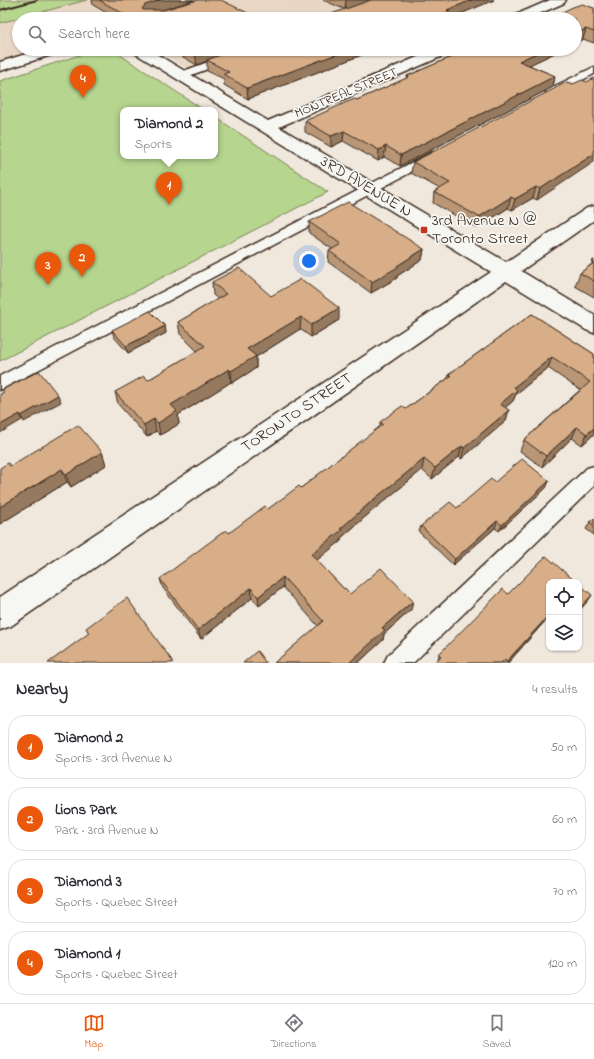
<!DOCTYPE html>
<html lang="en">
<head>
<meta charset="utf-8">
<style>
	body { margin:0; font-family:"Indie Flower",sans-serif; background:#f2f2f3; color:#2b2b33 }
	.controls { position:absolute; right:12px; bottom:12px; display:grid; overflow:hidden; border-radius:8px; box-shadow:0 1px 3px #0004 }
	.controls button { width:36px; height:36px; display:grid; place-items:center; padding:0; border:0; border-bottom:1px solid #e1e1e2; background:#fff; color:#2b2b33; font:20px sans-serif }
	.you { position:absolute; left:309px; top:261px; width:14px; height:14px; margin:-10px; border:3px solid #fff; border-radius:50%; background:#1a73e8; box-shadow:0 0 0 6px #1a73e833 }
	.badge { display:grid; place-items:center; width:26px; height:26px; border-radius:50%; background:#ea580c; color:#fff; font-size:13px; font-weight:700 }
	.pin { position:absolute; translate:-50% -33px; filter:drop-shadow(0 1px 2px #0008) }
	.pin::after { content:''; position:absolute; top:21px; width:14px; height:12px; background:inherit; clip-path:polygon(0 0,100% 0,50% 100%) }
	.popup { position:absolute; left:120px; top:107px; width:98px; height:52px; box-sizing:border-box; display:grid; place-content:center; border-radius:8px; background:#fff; filter:drop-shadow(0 1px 3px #0005); font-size:13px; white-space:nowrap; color:#7c7c81 }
	.popup b { font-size:15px; color:#2b2b33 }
	.popup::after { content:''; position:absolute; left:50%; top:100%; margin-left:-8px; border:8px solid transparent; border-top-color:#fff }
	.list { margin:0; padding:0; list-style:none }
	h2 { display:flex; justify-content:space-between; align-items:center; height:52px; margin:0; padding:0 16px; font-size:17px }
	h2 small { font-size:13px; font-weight:400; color:#7c7c81 }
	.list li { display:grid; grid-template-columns:26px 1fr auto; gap:12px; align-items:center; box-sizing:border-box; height:64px; margin:0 8px 8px; padding:0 8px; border:1px solid #e1e1e2; border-radius:16px }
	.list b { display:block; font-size:15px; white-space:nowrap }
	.list p { margin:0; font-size:13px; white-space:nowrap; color:#7c7c81 }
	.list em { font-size:13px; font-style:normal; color:#7c7c81 }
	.icon { flex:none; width:22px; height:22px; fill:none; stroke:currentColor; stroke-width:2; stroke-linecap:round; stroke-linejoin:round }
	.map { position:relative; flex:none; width:594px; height:663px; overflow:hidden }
	.search { position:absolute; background:#fff; box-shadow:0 1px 3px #0004; left:12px; right:12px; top:12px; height:44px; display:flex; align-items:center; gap:10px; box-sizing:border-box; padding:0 14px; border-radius:22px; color:#7c7c81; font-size:15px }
	.sheet { height:340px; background:#fff }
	nav { display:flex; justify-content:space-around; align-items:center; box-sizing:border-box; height:56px; border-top:1px solid #e1e1e2; background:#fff; font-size:11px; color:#7c7c81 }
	nav a { display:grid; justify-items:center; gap:2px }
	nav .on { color:#ea580c }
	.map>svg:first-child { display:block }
	.built { fill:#e8d7c4 }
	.green { fill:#b6d58e; stroke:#788056 }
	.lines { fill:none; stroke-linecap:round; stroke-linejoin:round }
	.lane-casing { stroke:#3b2a1e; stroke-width:3 }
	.street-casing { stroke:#3b2a1e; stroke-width:3 }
	.lane { fill:#f6f6f2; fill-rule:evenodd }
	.street { fill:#f6f6f2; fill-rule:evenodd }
	.rail { stroke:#3b2a1e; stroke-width:2 }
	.wall { fill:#b99675; stroke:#3b2a1e }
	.shaded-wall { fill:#967a5f; stroke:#3b2a1e }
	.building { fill:#d7ae88; stroke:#3b2a1e }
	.poi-dot { fill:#c8321e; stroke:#f6f6f2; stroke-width:1.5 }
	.labels { text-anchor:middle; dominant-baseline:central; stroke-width:3.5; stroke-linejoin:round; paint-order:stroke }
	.far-street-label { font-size:13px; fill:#3b2a1e; stroke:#f6f6f2 }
	.street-label { font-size:16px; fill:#3b2a1e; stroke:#f6f6f2 }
	.poi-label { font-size:16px; fill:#3b2a1e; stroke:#f6f6f2; text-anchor:start }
</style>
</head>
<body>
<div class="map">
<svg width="594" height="663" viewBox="0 0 594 663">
	<rect width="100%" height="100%" fill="#f0e8dd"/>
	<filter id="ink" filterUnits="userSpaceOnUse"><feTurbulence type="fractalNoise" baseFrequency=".025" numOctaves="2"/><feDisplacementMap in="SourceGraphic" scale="8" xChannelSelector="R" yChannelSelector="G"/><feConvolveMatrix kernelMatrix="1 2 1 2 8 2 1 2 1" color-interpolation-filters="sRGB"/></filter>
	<g filter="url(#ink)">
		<g class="built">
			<polygon points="87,0 377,0 325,19 19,19 19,49 41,49 0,62 0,23"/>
			<polygon points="154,49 242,49 188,69"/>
		</g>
		<g class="green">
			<polygon points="0,0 87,0 0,23"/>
			<polygon points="98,49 111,49 204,110 123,110 123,156 215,156 215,117 328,192 0,361 0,81"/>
		</g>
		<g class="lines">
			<g class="lane-casing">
				<g id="lane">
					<polygon points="244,49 258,49 256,51 186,77 182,78 177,75 178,73"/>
					<polygon points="594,67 594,74 555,94 547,94 546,92 547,90"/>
					<polygon points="432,152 436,153 438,156 436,159 0,390 0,376"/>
					<polygon points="594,466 594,486 413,663 384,663 388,655 587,468"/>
				</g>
			</g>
			<g class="street-casing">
				<g id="street">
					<polygon points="550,0 566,0 564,3 527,19 511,19 513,16"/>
					<polygon points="42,49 63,49 61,52 0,71 0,62"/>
					<polygon points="131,49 148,49 268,121 436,49 454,49 452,52 279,127 506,262 587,208 594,206 594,220 521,271 594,315 594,333 586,330 506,281 11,626 0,630 0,597 491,272 133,52"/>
				</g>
			</g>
			<use href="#lane" class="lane"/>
			<use href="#street" class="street"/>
			<polyline class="rail" points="0,10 37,0"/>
		</g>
		<g class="wall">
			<polygon points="92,0 194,0 160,10 260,19 117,19 93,5"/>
			<polygon points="323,0 494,0 448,19 344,9"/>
			<polygon points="594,8 594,43 583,39 575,43"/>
			<polygon points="169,49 377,49 248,99 224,85 224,79 207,71 207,61 197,65"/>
			<polygon points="470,49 563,49 529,65 555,76 553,87 400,166 384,157 378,161 343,141 331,147 305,132 305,121 357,100 407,78 407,76"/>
			<polygon points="573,84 537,200 533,198 512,210 508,208 477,228 433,203 434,192 440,189 411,173 413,162"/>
			<polygon points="309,222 424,249 422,260 397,276 397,278 371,293 328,262 329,251 332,249 309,233"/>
			<polygon points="593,260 594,260 594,297 575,286 580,273 592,264"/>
			<polygon points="212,282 271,296 339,320 311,337 300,329 256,357 256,368 232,383 231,382 178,415 179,424 160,435 156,431 147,437 118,404 115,392 148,380 197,351 180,334 178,322 218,299 213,295"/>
			<polygon points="532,314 594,354 594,434 582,445 572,438 542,467 520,451 524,440 580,390 548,368 516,394 513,401 505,407 506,421 461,459 459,457 432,479 422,470 372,511 341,538 341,541 316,560 344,589 350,594 411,610 384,634 383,640 358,663 274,663 318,626 283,587 259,606 252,598 201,639 163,588 160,579 229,533 268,509 301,488 380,427 380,422 406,409 448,378 449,374"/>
			<polygon points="165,326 166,333 128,353 114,337 112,330"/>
			<polygon points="102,452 106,465 71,487 67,482 0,524 10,466"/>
			<polygon points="549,481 546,488 499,531 495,528 453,565 419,532 421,526 457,508 495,482"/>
			<polygon points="594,518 594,535 586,529 590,522"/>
			<polygon points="549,582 549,623 546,620 508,663 434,663 438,660 439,654 508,594"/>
		</g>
		<g class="shaded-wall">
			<polygon points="160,0 194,0 147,15 142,9 145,5"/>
			<polygon points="346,0 373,0 345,10"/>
			<polygon points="472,0 494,0 448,19 430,19 447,10"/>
			<polygon points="586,29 583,39 575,43 575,34"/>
			<polygon points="209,49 240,49 207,60 207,61 197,65 195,54"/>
			<polygon points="350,49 377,49 248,99 247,88"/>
			<polygon points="545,49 563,49 517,71 519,61"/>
			<polygon points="555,76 553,87 400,166 401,155"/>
			<polygon points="344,131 343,141 331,147 331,136"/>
			<polygon points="386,146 384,157 378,161 379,150"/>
			<polygon points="594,154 594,162 537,200 540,189"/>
			<polygon points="536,187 533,198 512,210 515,199"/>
			<polygon points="511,197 508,208 477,228 479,217"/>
			<polygon points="424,249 422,260 397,276 397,278 371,293 372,282 397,266"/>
			<polygon points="339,308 339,320 311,337 311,325"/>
			<polygon points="301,317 300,329 256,357 256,368 232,383 231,371 247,349"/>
			<polygon points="165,326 166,333 128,353 126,346"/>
			<polygon points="552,357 548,368 516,394 513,401 497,415 500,404 514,387"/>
			<polygon points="229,369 231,382 178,415 179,424 160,435 158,423 171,405"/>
			<polygon points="58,395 61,402 24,422 21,416"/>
			<polygon points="509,410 506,421 461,459 464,448"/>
			<polygon points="20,414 22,420 0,433 0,425"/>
			<polygon points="154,419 156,431 147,437 144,425"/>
			<polygon points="577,427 572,438 542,467 546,456"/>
			<polygon points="594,428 594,434 582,445 587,434"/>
			<polygon points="462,446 459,457 432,479 435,468"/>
			<polygon points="102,452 106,465 71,487 66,475"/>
			<polygon points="424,459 422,470 372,511 341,538 341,541 311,565 311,554 373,500"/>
			<polygon points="62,469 67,482 0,524 0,507"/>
			<polygon points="549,481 546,488 499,531 502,525"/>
			<polygon points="497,521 495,528 453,565 455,559"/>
			<polygon points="283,577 283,587 259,606 258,597"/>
			<polygon points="251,588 252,598 201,639 198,630"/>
			<polygon points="592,595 588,601 579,611 579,609"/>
			<polygon points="413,601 411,610 384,634 383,640 358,663 349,663 382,628"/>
			<polygon points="549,615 546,620 508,663 506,663"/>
		</g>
		<g class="building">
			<polygon points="99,0 160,0 145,5 142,9 144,10 163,10 198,0 221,0 260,19 133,19"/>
			<polygon points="371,0 472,0 447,10 450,11 430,19 317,19"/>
			<polygon points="582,4 594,8 594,32 586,29 575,34 575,19 547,19 573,7"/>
			<polygon points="187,49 209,49 195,54"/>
			<polygon points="236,49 350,49 247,88 223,74 229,72 207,60"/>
			<polygon points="470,49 545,49 519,61 555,76 401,155 386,146 379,150 344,131 331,136 305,121 347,102 355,99 357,100 409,77 407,76"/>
			<polygon points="594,78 594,154 540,189 536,187 515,199 511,197 479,217 434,192 450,183 413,162 567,82 573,84 582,80 587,82"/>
			<polygon points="348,202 424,249 397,266 398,267 372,282 329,251 341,244 309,222"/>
			<polygon points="594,263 594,281 580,273"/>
			<polygon points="239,268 271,296 301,279 339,308 311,325 301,317 247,349 256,356 231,371 229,369 171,405 177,411 158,423 154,419 144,425 115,392 144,376 148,380 205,346 178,322 226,294 212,282"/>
			<polygon points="150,311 165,326 126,346 112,330"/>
			<polygon points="532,314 594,354 594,428 587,434 577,427 546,456 524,440 590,382 552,357 514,387 517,390 500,404 509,410 464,448 462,446 435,468 424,459 373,500 340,529 342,530 311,554 344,589 345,588 350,594 381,568 413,601 382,628 385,630 349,663 274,663 323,621 283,577 258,597 251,588 198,630 160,579 226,530 229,533 265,506 268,509 299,486 301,488 383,424 380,422 402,406 406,409 451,376 449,374"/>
			<polygon points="39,371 58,395 21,416 20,414 0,425 0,394 4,392 2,390"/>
			<polygon points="78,425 102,452 66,475 62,469 0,507 0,468 8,463 10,466"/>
			<polygon points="522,459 549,481 502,525 497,521 455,559 421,526 450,502 457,508 491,479 495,482"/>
			<polygon points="594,518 594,526 590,522"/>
			<polygon points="546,556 576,582 549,582 549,615 507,661 505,659 501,663 434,663 441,656 439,654 503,589 508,594"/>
			<polygon points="579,584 592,595 579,609"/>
			<polygon points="127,598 173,662 172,663 48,663 89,633 86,628"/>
			<polygon points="257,651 266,663 243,663"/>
		</g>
	</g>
	<rect class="poi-dot" x="420" y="226" width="8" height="8" rx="2"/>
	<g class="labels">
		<g class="far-street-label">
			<text transform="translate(346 93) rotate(-23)">MONTREAL STREET</text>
		</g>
		<g class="street-label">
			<text transform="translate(366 187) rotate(31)">3RD AVENUE N</text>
			<text transform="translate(297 413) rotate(-34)">TORONTO STREET</text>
		</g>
		<g class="poi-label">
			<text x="432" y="221">3rd Avenue N @<tspan x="432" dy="18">Toronto Street</tspan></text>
		</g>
	</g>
</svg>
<div class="controls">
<button><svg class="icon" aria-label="locate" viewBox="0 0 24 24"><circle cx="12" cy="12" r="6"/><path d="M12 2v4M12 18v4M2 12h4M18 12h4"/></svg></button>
<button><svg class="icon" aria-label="layers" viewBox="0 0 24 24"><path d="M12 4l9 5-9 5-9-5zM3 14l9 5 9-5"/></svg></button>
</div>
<div class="you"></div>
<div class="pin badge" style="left:169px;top:205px">1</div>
<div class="popup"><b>Diamond 2</b>Sports</div>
<div class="pin badge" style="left:82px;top:277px">2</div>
<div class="pin badge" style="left:48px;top:285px">3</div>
<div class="pin badge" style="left:83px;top:98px">4</div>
<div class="search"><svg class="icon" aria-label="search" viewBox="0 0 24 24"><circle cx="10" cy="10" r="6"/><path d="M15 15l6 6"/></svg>Search here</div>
</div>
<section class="sheet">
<h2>Nearby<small>4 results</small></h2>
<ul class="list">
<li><span class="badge">1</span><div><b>Diamond 2</b><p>Sports · 3rd Avenue N</p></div><em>50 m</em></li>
<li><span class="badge">2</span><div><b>Lions Park</b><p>Park · 3rd Avenue N</p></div><em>60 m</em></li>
<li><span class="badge">3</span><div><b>Diamond 3</b><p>Sports · Quebec Street</p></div><em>70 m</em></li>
<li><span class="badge">4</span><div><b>Diamond 1</b><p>Sports · Quebec Street</p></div><em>120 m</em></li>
</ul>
</section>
<nav>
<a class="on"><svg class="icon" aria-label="map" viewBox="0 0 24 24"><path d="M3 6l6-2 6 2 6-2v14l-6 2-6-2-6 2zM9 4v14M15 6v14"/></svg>Map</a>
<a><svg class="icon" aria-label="directions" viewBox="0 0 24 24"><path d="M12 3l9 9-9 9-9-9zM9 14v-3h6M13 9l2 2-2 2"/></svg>Directions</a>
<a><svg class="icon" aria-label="saved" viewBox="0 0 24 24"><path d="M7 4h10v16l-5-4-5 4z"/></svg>Saved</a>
</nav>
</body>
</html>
